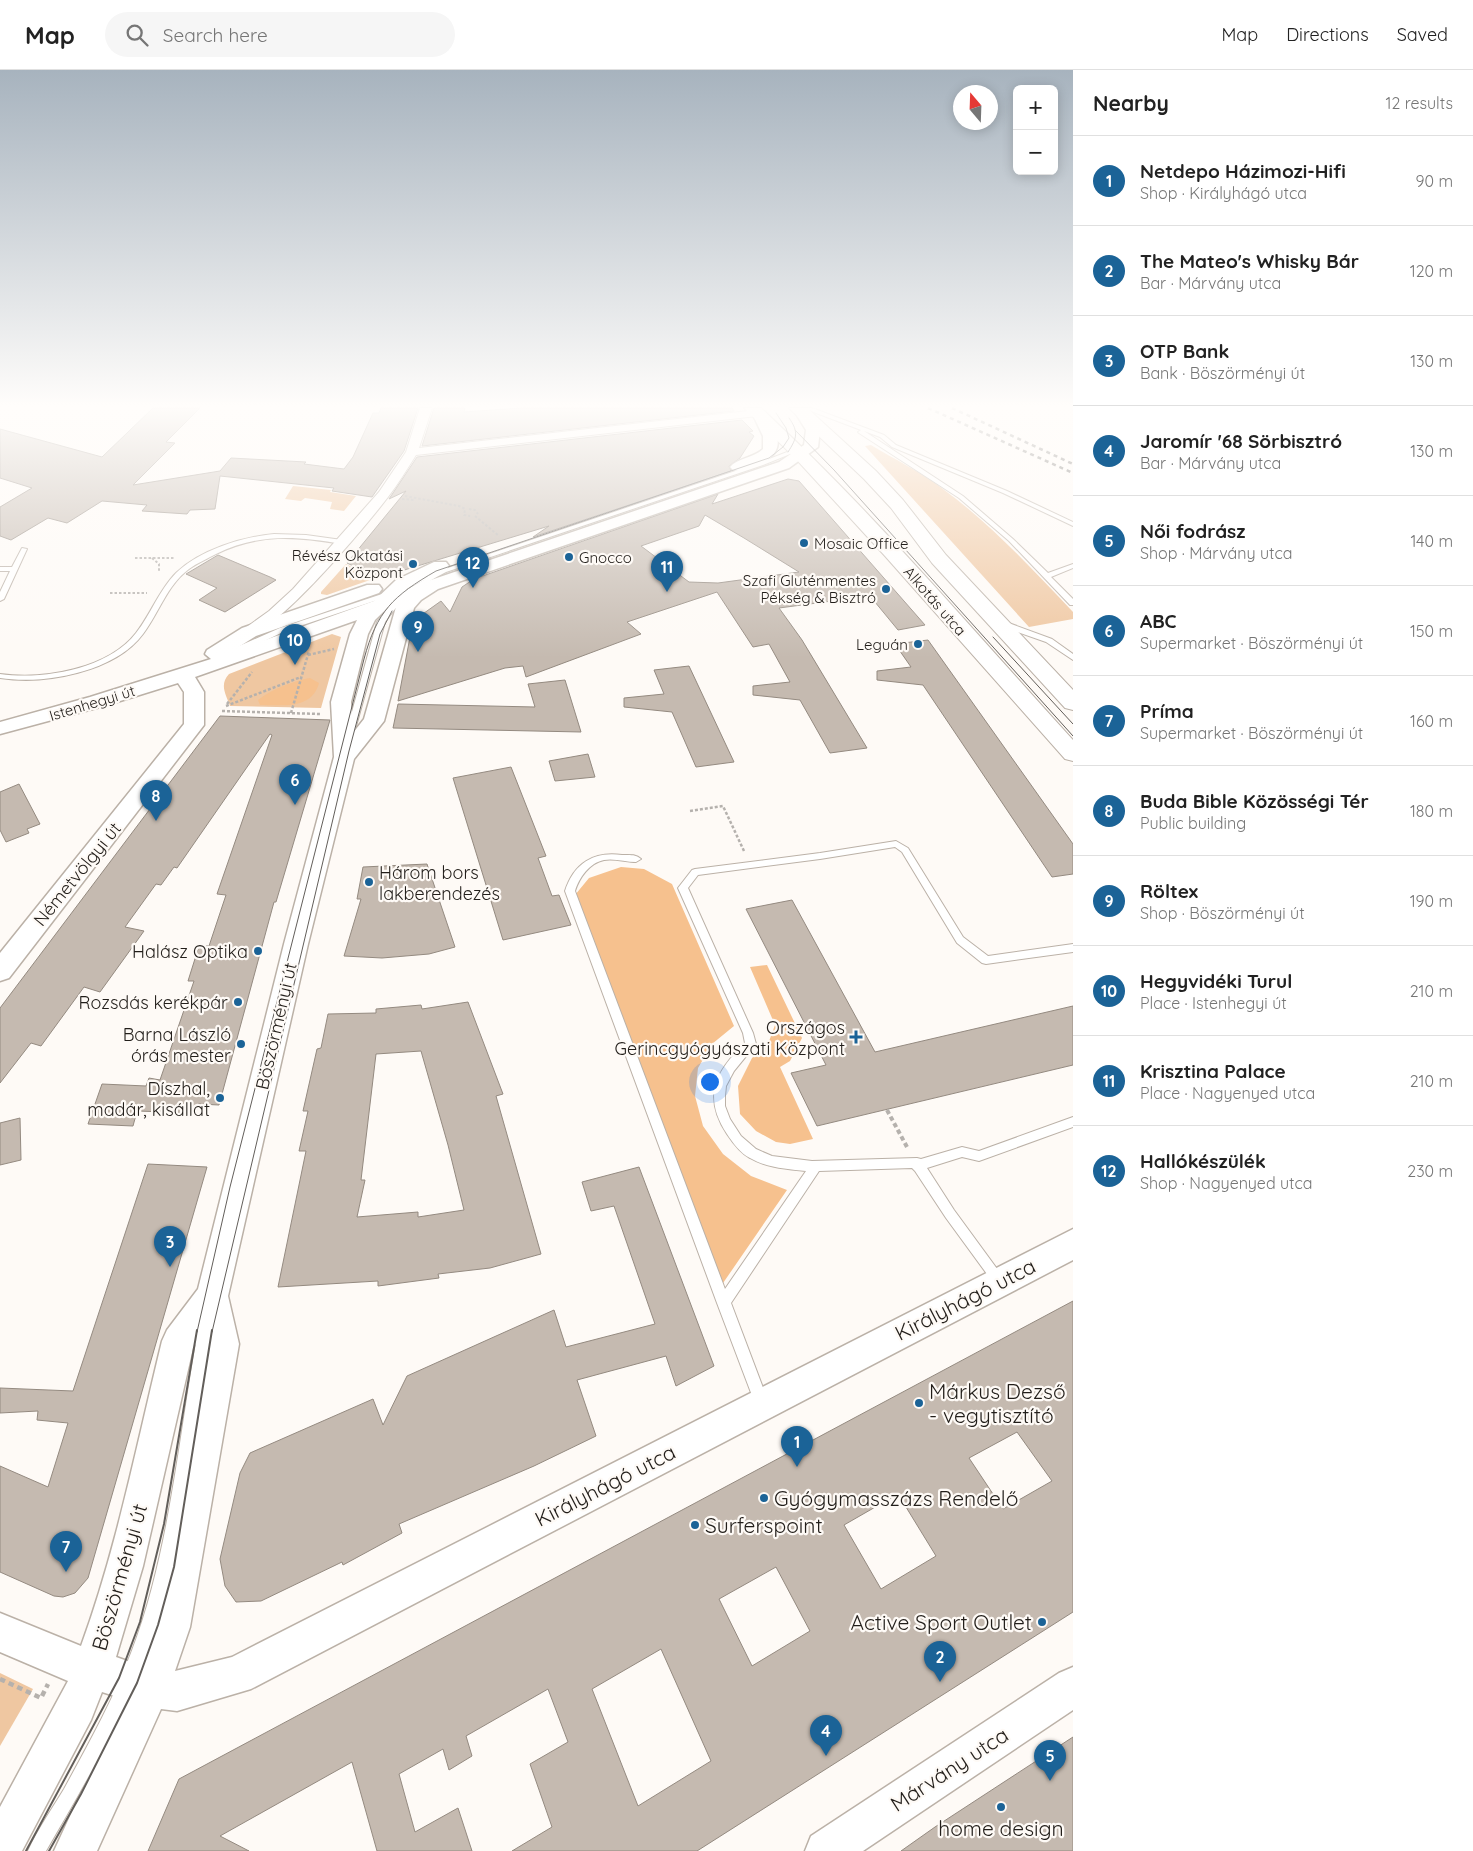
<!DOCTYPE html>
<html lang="en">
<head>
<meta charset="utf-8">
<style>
	body { margin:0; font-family:Quicksand,sans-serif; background:#f6f6f6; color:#222 }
	.controls { position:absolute; right:15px; top:15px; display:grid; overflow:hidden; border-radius:8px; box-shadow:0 2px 12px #0003 }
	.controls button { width:45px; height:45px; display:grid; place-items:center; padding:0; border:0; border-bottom:1px solid #e0e0e0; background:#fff; color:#222; font:25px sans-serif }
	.compass { position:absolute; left:953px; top:15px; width:45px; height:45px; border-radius:50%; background:#fff; box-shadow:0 2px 12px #0003; rotate:341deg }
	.you { position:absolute; left:709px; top:1011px; width:18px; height:18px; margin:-12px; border:4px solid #fff; border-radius:50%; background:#1a73e8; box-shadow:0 0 0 8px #1a73e833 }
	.badge { display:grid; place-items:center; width:32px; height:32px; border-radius:50%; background:#1b6397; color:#fff; font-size:16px; font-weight:700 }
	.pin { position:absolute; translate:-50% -41px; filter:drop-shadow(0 1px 2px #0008) }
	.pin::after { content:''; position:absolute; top:26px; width:18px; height:15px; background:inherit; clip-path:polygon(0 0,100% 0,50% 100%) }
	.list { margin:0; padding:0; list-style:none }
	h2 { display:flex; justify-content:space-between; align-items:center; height:65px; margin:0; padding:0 20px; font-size:21px }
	h2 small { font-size:16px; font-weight:400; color:#767676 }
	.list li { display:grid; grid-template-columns:32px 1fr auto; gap:15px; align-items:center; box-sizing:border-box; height:90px; padding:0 20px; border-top:1px solid #e0e0e0 }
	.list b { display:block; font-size:19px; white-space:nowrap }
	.list p { margin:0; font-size:16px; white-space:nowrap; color:#767676 }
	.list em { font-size:16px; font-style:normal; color:#767676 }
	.icon { flex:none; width:28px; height:28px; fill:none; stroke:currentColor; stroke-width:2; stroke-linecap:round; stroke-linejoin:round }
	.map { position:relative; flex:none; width:1073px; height:1781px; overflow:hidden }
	header { display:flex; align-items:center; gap:30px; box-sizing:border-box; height:70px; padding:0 25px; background:#fff; border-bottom:1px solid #e0e0e0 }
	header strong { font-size:24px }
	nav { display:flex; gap:28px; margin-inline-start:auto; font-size:18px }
	.search { width:350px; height:45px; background:#f6f6f6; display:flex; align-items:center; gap:12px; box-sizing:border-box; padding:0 18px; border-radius:28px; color:#767676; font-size:19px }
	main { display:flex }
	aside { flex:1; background:#fff }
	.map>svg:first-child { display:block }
	.green { fill:#efc7a1 }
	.forest { fill:#f6c18e }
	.building { fill:#c5bab0; stroke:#948a80; fill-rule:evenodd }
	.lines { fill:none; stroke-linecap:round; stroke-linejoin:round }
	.service-casing { stroke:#bbb1a7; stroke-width:2 }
	.minor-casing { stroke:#bbb1a7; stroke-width:2 }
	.tertiary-casing { stroke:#bbb1a7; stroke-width:3 }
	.secondary-casing { stroke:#bbb1a7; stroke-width:2 }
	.path-far3 { stroke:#b5b1ad; stroke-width:2; stroke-dasharray:2.5 2; stroke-linecap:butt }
	.path-far2 { stroke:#b5b1ad; stroke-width:2.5; stroke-dasharray:3 2; stroke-linecap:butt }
	.path-far1 { stroke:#b5b1ad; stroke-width:4; stroke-dasharray:4.5 3; stroke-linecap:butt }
	.path { stroke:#b5b1ad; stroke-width:4.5; stroke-dasharray:5.5 4; stroke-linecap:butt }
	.service { fill:#fff; fill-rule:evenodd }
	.minor { fill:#fff; fill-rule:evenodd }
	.tertiary { fill:#fff; fill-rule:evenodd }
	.secondary { fill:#fff; fill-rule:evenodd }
	.tram-far1 { stroke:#625e5a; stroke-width:1 }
	.tram { stroke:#625e5a; stroke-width:2 }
	.rail { stroke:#625e5a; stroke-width:2.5; stroke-dasharray:4 4; stroke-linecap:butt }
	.poi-dot { fill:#1b6397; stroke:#fefaf6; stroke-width:2 }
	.labels { text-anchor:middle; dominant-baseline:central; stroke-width:4.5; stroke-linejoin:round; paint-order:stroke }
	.far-poi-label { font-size:15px; fill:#221e1a; stroke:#fefaf6; text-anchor:end }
	.far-street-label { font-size:15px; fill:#221e1a; stroke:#fefaf6 }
	.poi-label { font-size:18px; fill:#221e1a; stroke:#fefaf6; text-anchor:end }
	.street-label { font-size:18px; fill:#221e1a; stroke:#fefaf6 }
	.near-street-label { font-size:21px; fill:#221e1a; stroke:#fefaf6 }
	.near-poi-label { font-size:21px; fill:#221e1a; stroke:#fefaf6; text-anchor:start }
</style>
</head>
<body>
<header>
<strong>Map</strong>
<div class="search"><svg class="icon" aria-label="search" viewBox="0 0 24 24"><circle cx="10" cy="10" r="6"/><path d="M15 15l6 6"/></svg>Search here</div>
<nav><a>Map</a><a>Directions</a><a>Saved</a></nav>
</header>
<main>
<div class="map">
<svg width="1073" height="1781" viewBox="0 0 1073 1781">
	<rect width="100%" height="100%" fill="#fefaf6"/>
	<g class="green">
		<path d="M 871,375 C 894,389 921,402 943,419 C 991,454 1032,499 1073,542 L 1073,549 L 1029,557 L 865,376 Z"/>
		<polygon points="293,416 331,420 330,422 356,426 344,441 330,439 332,432 305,428 301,431 285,429"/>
		<polygon points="346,494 360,501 356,503 370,510 327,525 321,524 321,522"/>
		<path d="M 332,564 L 341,567 L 321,638 L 230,636 C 226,624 219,615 229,604 Z"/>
		<polygon points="0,1603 33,1619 0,1676"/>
	</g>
	<g class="forest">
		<path d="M 310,608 L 319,613 C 312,640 282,635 260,635 L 258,630 C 272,619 293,611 310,608 Z"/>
		<polygon points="621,797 644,799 672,814 734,956 712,974 698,998 695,1026 703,1056 723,1084 751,1106 787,1120 721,1216 575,825 589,808"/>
		<polygon points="767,895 802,968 790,991 780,997 813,1069 790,1074 776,1072 756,1061 740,1044 738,1016 752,988 768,974 775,955 750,897"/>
	</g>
	<g class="building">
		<polygon points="153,338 200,338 166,372 175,373 133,415 220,401 231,388 306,392 304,394 344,399 353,387 373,343 379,343 381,338 418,338 404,381 372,427 332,421 334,418 220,406 215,439 190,440 187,444 142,441 147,435 102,431 67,453 48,448 11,470 0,466 0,437 32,418 0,408 0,359 102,387"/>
		<polygon points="434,338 465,338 464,342 521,338 732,338 734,341 422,376"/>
		<polygon points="742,350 753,361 749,362 754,366 740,388 729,396 731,401 533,467 549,456 378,508 347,493 406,421 389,429 417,387"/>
		<path d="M 788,409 L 799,411 L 925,555 L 898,560 L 870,526 L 779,538 L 802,570 L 867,678 L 830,683 L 800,630 L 753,625 L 753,616 L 790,612 L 769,574 L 753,577 L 717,522 L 627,552 L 641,564 L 526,607 L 523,596 L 505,598 L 398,631 L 413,551 L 441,531 L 450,542 L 462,517 L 474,509 L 718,424 L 712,434 ZM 705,445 L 744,468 L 799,502 L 718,513 L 689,512 L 641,476 L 699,456 Z"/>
		<polygon points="218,485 270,507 276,510 225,542 199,530 217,518 186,504"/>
		<polygon points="928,570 1073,774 1073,804 1052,807 923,615 877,610 877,601 911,597 895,574"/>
		<polygon points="689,596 734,692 696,697 672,642 624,637 624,628 664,624 654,600"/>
		<polygon points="565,610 581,662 393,658 398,634 535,637 528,614"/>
		<polygon points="220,646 330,650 276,832 274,832 219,1035 198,1034 196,1043 137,1041 133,1056 88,1054 102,1014 146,1016 149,1008 160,1010 194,911 188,911 199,876 209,876 226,825 217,824 272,665 270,664 177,798 174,797 161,815 156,814 125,857 144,861 100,922 84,917 41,976 31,973 0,1013 0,938"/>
		<polygon points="588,684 595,707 555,711 549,691"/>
		<polygon points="511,697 546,786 538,788 552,826 559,825 571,855 503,870 453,708"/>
		<polygon points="19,714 40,754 27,759 29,763 6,772 0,760 0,722"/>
		<polygon points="427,794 455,877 429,884 382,888 344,886 361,829 357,829 363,797"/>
		<polygon points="792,830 875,982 1073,936 1073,995 817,1056 791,1003 826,995 746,839"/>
		<path d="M 468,932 L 503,1024 L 496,1026 L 541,1184 L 490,1198 L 438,1204 L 439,1208 L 378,1216 L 378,1211 L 278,1217 L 306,1081 L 299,1081 L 308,1041 L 303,1041 L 317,979 L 321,978 L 328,944 L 376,943 L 376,939 L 421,935 L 422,939 ZM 421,981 L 448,1075 L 464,1140 L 418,1147 L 418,1142 L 357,1147 L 365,1110 L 361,1110 L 376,984 Z"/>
		<polygon points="20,1048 21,1090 0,1095 0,1053"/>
		<polygon points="148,1094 207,1097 88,1508 75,1523 63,1527 54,1526 0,1502 0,1396 48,1417 68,1353 37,1350 38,1341 0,1343 0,1318 73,1321"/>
		<polygon points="639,1097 714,1296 676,1316 666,1286 577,1310 596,1366 534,1396 399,1454 402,1463 343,1495 342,1492 261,1531 236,1532 225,1516 220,1489 240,1403 250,1383 373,1329 383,1355 407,1306 554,1240 566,1277 655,1254 614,1136 591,1141 582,1112"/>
		<path d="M 1073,1231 L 1073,1542 L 697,1781 L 512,1781 L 552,1757 L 530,1694 L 568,1672 L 548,1619 L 466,1666 L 472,1686 L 449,1700 L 443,1679 L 399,1704 L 415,1762 L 458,1738 L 472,1781 L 377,1781 L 352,1692 L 220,1766 L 249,1781 L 148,1781 L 179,1709 ZM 1017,1362 L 1052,1411 L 1003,1439 L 969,1388 ZM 898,1424 L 936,1486 L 881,1519 L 844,1455 ZM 776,1497 L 810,1561 L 752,1596 L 719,1529 ZM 661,1579 L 711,1691 L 638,1736 L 592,1619 Z"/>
		<polygon points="1073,1667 1073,1781 901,1781 935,1757"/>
	</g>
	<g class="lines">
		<g class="service-casing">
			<g id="service">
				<polygon points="803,338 812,338 884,365 896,375 1007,421 1073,452 1073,456 1071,455 1003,423 892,377 880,367 864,361 963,426 1013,469 1048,503 1073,494 1073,498 1051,507 1073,529 1073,535 1070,535 1009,471 959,428 859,363 858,362 861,360"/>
				<path d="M 800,377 L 805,378 L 763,395 L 446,502 C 422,514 400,529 385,552 L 353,667 L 349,670 L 345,667 L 377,552 L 391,534 L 406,520 L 442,500 L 759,393 Z"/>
				<path d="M 274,464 L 306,465 L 342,470 L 345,472 L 342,474 C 296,466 259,463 216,484 C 207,489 197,493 189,499 C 167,515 159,543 143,564 C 115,602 45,615 0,608 L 0,604 C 44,610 108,599 136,563 C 151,544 159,520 176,503 C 200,480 242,467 274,464 Z"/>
				<polygon points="22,478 27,479 4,529 0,531 0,522 10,501 0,501 0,497 12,497"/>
				<polygon points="385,523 392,525 285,561 225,590 219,590 218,588 239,576 280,558"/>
				<polygon points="1000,552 1006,552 1052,569 1073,584 1073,590 1046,572 1000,556"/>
				<path d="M 896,771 L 908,778 L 963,867 L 988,886 L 1073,874 L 1073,882 L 986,894 L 982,893 L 957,873 L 902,782 L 895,777 L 820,789 L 698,805 L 688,818 L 753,963 L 756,974 L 734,1001 L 726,1016 L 725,1026 L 725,1036 L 730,1049 L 741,1066 L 756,1079 L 772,1086 L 812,1091 L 917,1088 L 921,1089 L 962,1077 L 979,1081 L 1073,1047 L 1073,1057 L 979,1091 L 962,1087 L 927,1098 L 954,1140 L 1003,1207 L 1005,1211 L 1003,1215 L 999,1217 L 995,1215 L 946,1148 L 915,1101 L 912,1098 L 819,1101 L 731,1233 L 768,1331 L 766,1336 L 761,1338 L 756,1336 L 717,1233 L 565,821 C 574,793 594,781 622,785 C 629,785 636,784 641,789 L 636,792 C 626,792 614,788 604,790 C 589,793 579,808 575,821 L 725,1219 L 806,1101 C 788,1099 767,1098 750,1088 C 740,1083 733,1073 727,1064 C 702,1026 716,1001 745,973 L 743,963 L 678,818 L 692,800 L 695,799 L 820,783 Z"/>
				<path d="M 206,1245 L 211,1246 L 212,1251 C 194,1351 186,1455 157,1553 C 132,1634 88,1708 46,1781 L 28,1781 C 38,1759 52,1739 64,1719 C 88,1675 113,1630 131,1583 C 171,1480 179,1360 200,1251 L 201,1246 Z"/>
			</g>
		</g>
		<g class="minor-casing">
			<path id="minor" d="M 420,338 L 432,338 L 419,378 L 757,340 L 763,343 L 757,346 L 416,385 C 407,399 398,414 388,427 C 370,451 270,572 244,565 L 242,562 L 244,559 L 269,541 L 293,519 L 379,422 L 406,382 Z"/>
		</g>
		<g class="tertiary-casing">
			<g id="tertiary">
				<path d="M 803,340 L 808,341 L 820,360 L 818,377 L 789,398 L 438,519 L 421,530 L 414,538 L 384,651 L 354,689 L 308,874 L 228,1226 L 239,1274 L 190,1557 L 175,1601 L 232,1587 L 1073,1159 L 1073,1190 L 251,1619 L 177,1641 L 161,1639 L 97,1781 L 54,1781 L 124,1629 L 102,1622 L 91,1650 L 22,1781 L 0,1781 L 0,1737 L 68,1611 L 0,1582 L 0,1543 L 81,1576 C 117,1478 137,1373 162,1271 L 167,1260 L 198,1219 L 284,874 L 334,687 L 331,632 L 350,564 L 357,550 L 195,607 L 204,622 L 204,655 L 9,908 L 0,911 L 0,883 L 184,654 L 184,622 L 178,613 L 104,636 L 0,664 L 0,652 L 90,627 L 211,589 L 205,584 L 207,580 L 242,558 L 367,515 L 379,515 L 382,519 L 379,523 L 256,566 L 229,583 L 374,531 L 396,510 L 434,492 L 446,492 L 449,496 L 446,500 L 408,518 L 375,550 L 368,564 L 351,632 L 353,663 L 364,649 L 396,537 L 416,515 L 779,392 L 804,375 L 806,360 L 796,344 ZM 204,1263 L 207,1274 L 152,1557 L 139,1595 L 116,1587 L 143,1496 L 193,1278 Z"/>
				<path d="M 760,341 L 765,342 C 781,365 786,384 756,396 C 748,399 741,402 733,400 L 730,397 C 737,388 754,388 763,379 L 763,366 L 753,345 Z"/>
				<polygon points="1073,1597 1073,1640 863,1781 805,1781 811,1766 1059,1603"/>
			</g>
		</g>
		<g class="secondary-casing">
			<g id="secondary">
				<path d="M 744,338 L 761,338 C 872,441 971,558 1073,670 L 1073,691 L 1065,689 L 885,486 L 795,388 Z"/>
				<polygon points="789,338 807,338 876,401 903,430 946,485 1073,620 1073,640 1065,638 932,493 891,438 864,409"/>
			</g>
		</g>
		<g class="path-far3">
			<polyline points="405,426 459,436 465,439 464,445 470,446"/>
			<polyline points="402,429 415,430"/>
			<polyline points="469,439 475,440 478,444"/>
			<polyline points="475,446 499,466"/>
			<polyline points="135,488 174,488"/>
			<polyline points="152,488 159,494 159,501"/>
			<polyline points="110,523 147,523"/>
		</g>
		<g class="path-far2">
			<polyline points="308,585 334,579"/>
			<polyline points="227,634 252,602"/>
			<polyline points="226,636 301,607"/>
			<polyline points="222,641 320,644"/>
			<polyline points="291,643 309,581"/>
			<polyline points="690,741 723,736 744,781"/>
		</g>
		<polyline class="path-far1" points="887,1040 907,1077"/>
		<polyline class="path" points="0,1609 41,1628 48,1614"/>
		<use href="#service" class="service"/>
		<use href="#minor" class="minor"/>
		<use href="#tertiary" class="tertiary"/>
		<use href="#secondary" class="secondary"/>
		<g class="tram-far1">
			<polyline points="795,360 834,400 1073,666"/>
			<path d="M 788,382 C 797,368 799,362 789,348"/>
			<polyline points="993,567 1073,654"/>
			<path d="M 197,1262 L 230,1117 L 364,589 C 377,541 393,526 436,501 L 769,388 L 783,377 L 789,368 L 786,358 L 776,343"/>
			<polyline points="212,1262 349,681 380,564 392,541"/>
		</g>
		<g class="tram">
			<polyline points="26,1781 119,1608 140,1552 164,1454 197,1260"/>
			<polyline points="49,1781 81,1724 137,1613 158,1555 174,1497 212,1260"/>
		</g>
		<g class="rail">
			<polyline points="928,338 1073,403"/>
			<polyline points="952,338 1073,394"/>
		</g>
	</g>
	<linearGradient id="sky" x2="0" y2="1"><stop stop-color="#a7b3be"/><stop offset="0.57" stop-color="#fffdfb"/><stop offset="1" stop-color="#fffdfb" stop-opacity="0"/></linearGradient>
	<rect width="1073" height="588" fill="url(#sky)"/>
	<g class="poi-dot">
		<circle cx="804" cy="473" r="5"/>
		<circle cx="569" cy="487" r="5"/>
		<circle cx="413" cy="494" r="5"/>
		<circle cx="886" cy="519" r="5"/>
		<circle cx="918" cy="574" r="5"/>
		<circle cx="369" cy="812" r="5"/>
		<circle cx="258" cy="881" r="5"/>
		<circle cx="238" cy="932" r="5"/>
		<path d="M853.5 959.5h5v5h5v5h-5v5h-5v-5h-5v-5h5z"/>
		<circle cx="241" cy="974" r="5"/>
		<circle cx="220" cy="1028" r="5"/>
		<circle cx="919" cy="1333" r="5"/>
		<circle cx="764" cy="1428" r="5"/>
		<circle cx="695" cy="1455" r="5"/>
		<circle cx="1042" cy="1552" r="5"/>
		<circle cx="1001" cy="1737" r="5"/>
	</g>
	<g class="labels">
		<g class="far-poi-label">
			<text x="814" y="473" text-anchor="start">Mosaic Office</text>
			<text x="403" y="485">Révész Oktatási<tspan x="403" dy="17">Központ</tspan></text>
			<text x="579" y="487" text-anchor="start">Gnocco</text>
			<text x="876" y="510">Szafi Gluténmentes<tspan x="876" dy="17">Pékség &amp; Bisztró</tspan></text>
			<text x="908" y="574">Leguán</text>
		</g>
		<g class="far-street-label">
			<text transform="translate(935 531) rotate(49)">Alkotás utca</text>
			<text transform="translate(92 633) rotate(-17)">Istenhegyi út</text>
		</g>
		<g class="poi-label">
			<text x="379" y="802" text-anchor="start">Három bors<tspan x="379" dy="21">lakberendezés</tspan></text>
			<text x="248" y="881">Halász Optika</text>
			<text x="228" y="932">Rozsdás kerékpár</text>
			<text x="845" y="957">Országos<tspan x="845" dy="21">Gerincgyógyászati Központ</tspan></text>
			<text x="231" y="964">Barna László<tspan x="231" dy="21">órás mester</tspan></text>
			<text x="210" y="1018">Díszhal,<tspan x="210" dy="21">madár, kisállat</tspan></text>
		</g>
		<g class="street-label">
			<text transform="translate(77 804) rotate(-51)">Németvölgyi út</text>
			<text transform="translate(276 956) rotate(-77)">Böszörményi út</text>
		</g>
		<g class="near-street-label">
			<text transform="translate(965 1229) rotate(-27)">Királyhágó utca</text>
			<text transform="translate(605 1415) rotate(-27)">Királyhágó utca</text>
			<text transform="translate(119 1507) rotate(-74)">Böszörményi út</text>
			<text transform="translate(949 1699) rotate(-33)">Márvány utca</text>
		</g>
		<g class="near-poi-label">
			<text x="929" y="1321">Márkus Dezső<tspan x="929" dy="24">- vegytisztító</tspan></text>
			<text x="774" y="1428">Gyógymasszázs Rendelő</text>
			<text x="705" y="1455">Surferspoint</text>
			<text x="1032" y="1552" text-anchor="end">Active Sport Outlet</text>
			<text x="1001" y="1758" text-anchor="middle">home design</text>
		</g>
	</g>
</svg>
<div class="controls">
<button>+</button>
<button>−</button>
</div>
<svg class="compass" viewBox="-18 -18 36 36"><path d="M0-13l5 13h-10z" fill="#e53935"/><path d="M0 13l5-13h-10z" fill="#767676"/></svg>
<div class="you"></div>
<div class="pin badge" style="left:797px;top:1397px">1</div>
<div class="pin badge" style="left:940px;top:1612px">2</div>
<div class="pin badge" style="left:170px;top:1197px">3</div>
<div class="pin badge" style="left:826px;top:1686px">4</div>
<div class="pin badge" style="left:1050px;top:1711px">5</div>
<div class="pin badge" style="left:295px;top:735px">6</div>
<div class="pin badge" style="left:66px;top:1502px">7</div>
<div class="pin badge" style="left:156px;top:751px">8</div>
<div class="pin badge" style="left:418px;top:582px">9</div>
<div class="pin badge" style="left:295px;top:595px">10</div>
<div class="pin badge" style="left:667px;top:522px">11</div>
<div class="pin badge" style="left:473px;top:518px">12</div>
</div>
<aside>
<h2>Nearby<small>12 results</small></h2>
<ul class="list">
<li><span class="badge">1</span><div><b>Netdepo Házimozi-Hifi</b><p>Shop · Királyhágó utca</p></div><em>90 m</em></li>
<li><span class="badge">2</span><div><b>The Mateo's Whisky Bár</b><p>Bar · Márvány utca</p></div><em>120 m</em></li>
<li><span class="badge">3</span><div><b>OTP Bank</b><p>Bank · Böszörményi út</p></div><em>130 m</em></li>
<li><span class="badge">4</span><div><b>Jaromír '68 Sörbisztró</b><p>Bar · Márvány utca</p></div><em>130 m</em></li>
<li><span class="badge">5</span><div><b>Női fodrász</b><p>Shop · Márvány utca</p></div><em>140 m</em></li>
<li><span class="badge">6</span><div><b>ABC</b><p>Supermarket · Böszörményi út</p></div><em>150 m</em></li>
<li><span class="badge">7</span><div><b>Príma</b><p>Supermarket · Böszörményi út</p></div><em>160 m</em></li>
<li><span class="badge">8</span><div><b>Buda Bible Közösségi Tér</b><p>Public building</p></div><em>180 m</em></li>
<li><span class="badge">9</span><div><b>Röltex</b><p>Shop · Böszörményi út</p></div><em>190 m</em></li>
<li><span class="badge">10</span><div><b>Hegyvidéki Turul</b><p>Place · Istenhegyi út</p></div><em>210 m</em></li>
<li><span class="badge">11</span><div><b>Krisztina Palace</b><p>Place · Nagyenyed utca</p></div><em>210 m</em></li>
<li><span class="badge">12</span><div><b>Hallókészülék</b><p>Shop · Nagyenyed utca</p></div><em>230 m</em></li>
</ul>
</aside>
</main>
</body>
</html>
